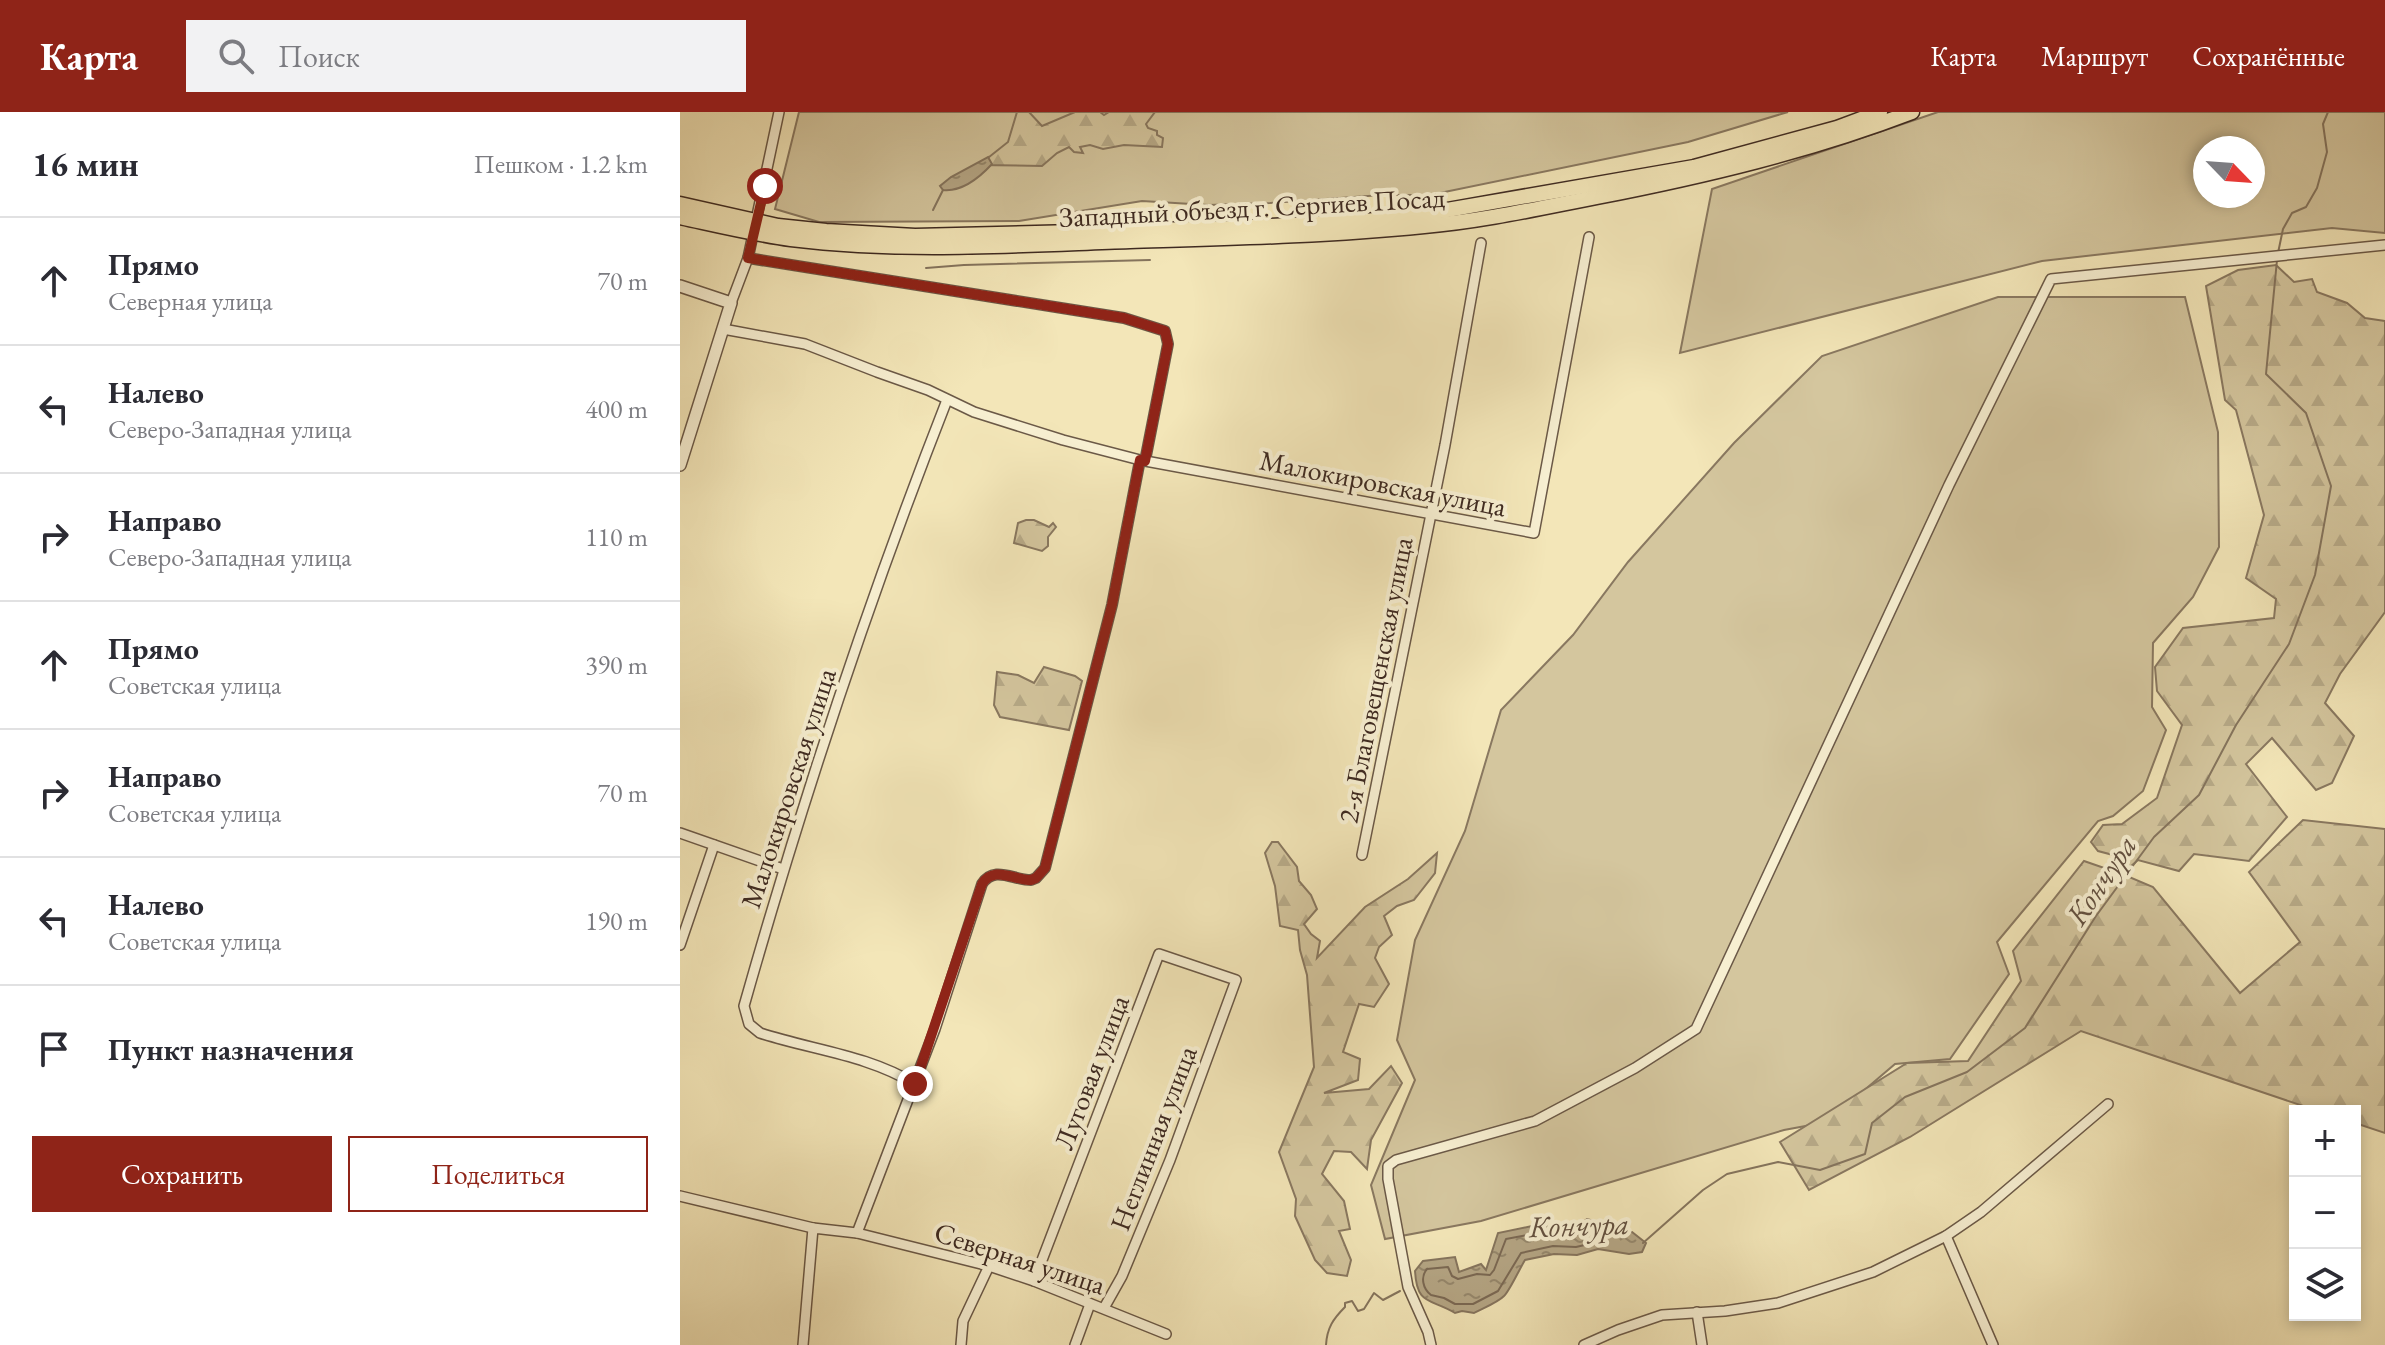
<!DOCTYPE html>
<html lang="ru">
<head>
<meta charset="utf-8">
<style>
	body { margin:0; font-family:"EB Garamond",serif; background:#f2f2f3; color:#2b2b33 }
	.controls { position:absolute; right:24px; bottom:24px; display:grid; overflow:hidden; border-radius:0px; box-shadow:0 4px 12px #0003 }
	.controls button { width:72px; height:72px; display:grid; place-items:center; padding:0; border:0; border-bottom:2px solid #e1e1e2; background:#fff; color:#2b2b33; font:40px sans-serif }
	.compass { position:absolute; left:1513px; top:24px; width:72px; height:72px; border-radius:50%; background:#fff; box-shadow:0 4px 12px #0003; rotate:115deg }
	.stop { position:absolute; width:24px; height:24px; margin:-18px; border:6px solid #8f2418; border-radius:50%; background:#fff }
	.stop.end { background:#8f2418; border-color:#fff; box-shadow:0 2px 8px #0008 }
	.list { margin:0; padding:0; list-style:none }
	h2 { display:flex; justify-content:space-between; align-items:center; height:104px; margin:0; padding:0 32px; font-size:34px }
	h2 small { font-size:26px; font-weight:400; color:#7c7c81 }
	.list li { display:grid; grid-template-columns:52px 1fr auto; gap:24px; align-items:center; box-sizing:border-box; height:128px; padding:0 32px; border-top:2px solid #e1e1e2 }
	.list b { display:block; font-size:30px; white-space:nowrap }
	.list p { margin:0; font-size:26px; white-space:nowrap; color:#7c7c81 }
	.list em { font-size:26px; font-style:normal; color:#7c7c81 }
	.actions { display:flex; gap:16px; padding:24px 32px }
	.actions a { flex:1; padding:18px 0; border:2px solid #8f2418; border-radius:0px; text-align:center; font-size:28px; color:#8f2418 }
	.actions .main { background:#8f2418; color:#fff }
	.icon { flex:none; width:44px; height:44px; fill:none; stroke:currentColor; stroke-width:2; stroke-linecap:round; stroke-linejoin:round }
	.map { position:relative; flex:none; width:1705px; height:1233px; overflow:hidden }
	header { display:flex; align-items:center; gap:48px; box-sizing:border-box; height:112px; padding:0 40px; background:#8f2418; color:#fff }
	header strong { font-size:38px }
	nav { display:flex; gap:44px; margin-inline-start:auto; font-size:28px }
	.search { width:560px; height:72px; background:#f2f2f3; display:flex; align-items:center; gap:20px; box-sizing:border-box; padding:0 28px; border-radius:0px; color:#7c7c81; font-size:30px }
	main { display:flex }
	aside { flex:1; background:#fff }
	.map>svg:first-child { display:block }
	.grass { fill:#d4c69e; stroke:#897860; stroke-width:2; fill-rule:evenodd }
	.forest { fill:url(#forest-firs); stroke:#897860; stroke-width:2 }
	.water { fill:url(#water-ripples); stroke:#85745d; stroke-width:2 }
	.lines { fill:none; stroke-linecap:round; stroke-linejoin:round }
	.shore { stroke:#7a6853; stroke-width:2 }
	.stream { stroke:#85745d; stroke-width:2 }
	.minor-casing { stroke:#6b5947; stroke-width:12 }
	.tertiary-casing { stroke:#6b5947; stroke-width:14 }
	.primary-casing { stroke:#3e2a21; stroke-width:17 }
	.minor { stroke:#f7efd1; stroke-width:9 }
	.tertiary { stroke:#f7efd1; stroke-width:11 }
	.primary { stroke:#f3e6b8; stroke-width:14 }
	.route { stroke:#8f2418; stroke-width:10 }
	.labels { text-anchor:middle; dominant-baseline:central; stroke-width:8; stroke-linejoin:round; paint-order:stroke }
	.street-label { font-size:28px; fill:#3e2a21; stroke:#f7efd1 }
	.water-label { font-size:30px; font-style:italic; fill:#624f3f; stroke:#f7efd1 }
</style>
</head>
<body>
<header>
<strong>Карта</strong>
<div class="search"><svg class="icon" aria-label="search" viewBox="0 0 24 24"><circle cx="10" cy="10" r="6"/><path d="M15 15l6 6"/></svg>Поиск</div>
<nav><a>Карта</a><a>Маршрут</a><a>Сохранённые</a></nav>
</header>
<main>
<aside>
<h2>16 мин<small>Пешком · 1.2 km</small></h2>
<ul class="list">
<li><svg class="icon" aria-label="ahead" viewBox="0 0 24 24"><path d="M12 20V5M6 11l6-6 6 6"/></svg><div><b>Прямо</b><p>Северная улица</p></div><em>70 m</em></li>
<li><svg class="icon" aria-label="left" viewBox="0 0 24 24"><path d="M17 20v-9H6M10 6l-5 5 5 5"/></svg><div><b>Налево</b><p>Северо-Западная улица</p></div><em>400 m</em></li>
<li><svg class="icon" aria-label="right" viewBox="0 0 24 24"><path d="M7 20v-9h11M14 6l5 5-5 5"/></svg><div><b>Направо</b><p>Северо-Западная улица</p></div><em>110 m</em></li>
<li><svg class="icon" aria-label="ahead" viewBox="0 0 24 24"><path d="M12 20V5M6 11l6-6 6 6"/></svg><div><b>Прямо</b><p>Советская улица</p></div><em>390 m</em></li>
<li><svg class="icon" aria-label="right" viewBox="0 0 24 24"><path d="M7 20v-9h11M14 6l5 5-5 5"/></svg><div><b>Направо</b><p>Советская улица</p></div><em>70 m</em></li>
<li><svg class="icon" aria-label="left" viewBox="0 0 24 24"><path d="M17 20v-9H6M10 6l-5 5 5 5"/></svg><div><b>Налево</b><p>Советская улица</p></div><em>190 m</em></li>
<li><svg class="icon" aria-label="arrive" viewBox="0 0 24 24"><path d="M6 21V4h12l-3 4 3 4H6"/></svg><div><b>Пункт назначения</b></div></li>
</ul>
<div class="actions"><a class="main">Сохранить</a><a>Поделиться</a></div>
</aside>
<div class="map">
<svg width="1705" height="1233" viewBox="0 0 1705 1233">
	<defs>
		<pattern id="forest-firs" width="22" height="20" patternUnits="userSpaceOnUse" patternTransform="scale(2)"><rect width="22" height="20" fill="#d4c69e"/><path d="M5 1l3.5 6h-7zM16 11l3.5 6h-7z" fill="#b7aa88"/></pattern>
		<pattern id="water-ripples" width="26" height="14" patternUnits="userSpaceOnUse" patternTransform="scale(2)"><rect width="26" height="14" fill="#b5a685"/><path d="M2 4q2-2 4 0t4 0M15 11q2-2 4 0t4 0" fill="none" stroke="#95876c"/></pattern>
	</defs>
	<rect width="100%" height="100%" fill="#f3e6b8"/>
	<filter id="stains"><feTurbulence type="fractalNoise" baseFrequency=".0025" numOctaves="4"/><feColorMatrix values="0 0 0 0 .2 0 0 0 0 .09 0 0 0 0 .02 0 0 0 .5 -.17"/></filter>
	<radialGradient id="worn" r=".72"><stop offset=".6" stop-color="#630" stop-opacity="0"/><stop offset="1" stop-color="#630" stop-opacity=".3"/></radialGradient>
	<g class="grass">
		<polygon points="119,0 1108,0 1008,30 750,83 702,83 590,91 528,93 462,89 339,109 139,110 95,97"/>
		<path d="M 1258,0 L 1705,0 L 1705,121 L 1652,116 L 1362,149 L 1000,241 L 1032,77 ZM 1573,36 L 1573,84 L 1525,84 L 1525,36 Z"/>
		<polygon points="1318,185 1505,185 1538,320 1539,435 1513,485 1473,531 1472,595 1486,618 1463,679 1433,704 1418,709 1317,830 1329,862 1270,947 1215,952 1147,1010 1104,1018 801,1109 705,1127 691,1073 735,968 717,928 735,828 785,719 821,598 893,523 948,450 1054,331 1142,244"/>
	</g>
	<g class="forest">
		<polygon points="337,0 349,0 362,14 395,0 420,0 424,3 429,0 475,0 466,12 468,16 477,19 477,23 483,26 482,35 444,33 423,37 410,33 400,35 403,41 394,40 389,35 377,41 362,54 299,53 328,30"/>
		<polygon points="1596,153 1614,170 1632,167 1637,180 1667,191 1685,206 1705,209 1705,500 1660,562 1645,591 1674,624 1652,671 1636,678 1592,626 1566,652 1607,705 1569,749 1514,742 1499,759 1458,748 1442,762 1473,775 1560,881 1620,830 1569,760 1623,708 1705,717 1705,1021 1675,1011 1675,999 1638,999 1401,919 1230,1025 1129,1078 1100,1030 1227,951 1288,949 1341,869 1333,839 1404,749 1427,757 1433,743 1418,739 1411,730 1423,713 1442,712 1477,686 1502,613 1477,579 1475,555 1503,516 1594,506 1596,487 1566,466 1584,403 1556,298 1545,288 1526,174 1558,158"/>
		<polygon points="346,408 354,408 369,415 373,411 376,415 368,425 368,434 362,439 334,431 338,411"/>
		<polygon points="364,555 395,564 402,569 389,618 320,605 314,593 317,560 338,563 354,571"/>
		<polygon points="592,730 598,730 617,755 619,769 631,783 637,797 624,812 631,822 640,829 637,846 685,795 728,767 757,741 755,761 734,788 717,794 704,804 712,823 699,835 695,846 709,872 694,895 679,892 663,940 680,947 678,968 644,981 689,977 711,954 722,971 691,1028 687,1057 671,1040 654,1039 642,1062 664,1089 670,1117 659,1119 671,1148 667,1164 647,1161 635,1148 615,1104 616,1087 599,1040 634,955 627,863 620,838 618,818 600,814 595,774 585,741"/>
	</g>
	<g class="water">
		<path d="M 308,45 L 312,52 C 300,65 282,80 263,78 L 260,74 L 271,65 Z"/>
		<path d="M 907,1107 L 923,1112 L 931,1120 L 952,1120 L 966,1131 L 962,1140 L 949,1142 L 918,1137 L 897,1143 L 874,1142 L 845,1148 C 840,1156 829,1180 824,1184 C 817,1191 803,1196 794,1201 L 782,1199 L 775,1201 C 750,1186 737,1194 735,1159 L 743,1149 L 775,1145 L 779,1160 L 801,1152 L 806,1158 L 818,1121 L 852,1114 L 896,1115 Z"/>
	</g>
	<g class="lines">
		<path class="shore" d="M 910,1116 L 919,1119 L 923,1125 L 922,1129 L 896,1135 L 873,1134 L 841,1141 L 818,1179 L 793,1192 L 775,1192 L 764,1186 L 751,1183 C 743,1177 740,1165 747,1157 L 768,1155 L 772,1164 L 778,1167 L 797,1162 L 810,1163 L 814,1158 L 826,1127 L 853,1122 L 897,1123 Z"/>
		<g class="stream">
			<polyline points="253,98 263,78"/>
			<polyline points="1598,141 1603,117 1612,101 1626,95 1637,76 1647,40 1643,12 1648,0"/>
			<polyline points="246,156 284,153 470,148"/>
			<polyline points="963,1131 1023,1078 1047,1062 1098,1050 1140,1058 1185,1042 1192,1011 1225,985 1287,960 1345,916 1416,804 1474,725 1519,683 1556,613 1609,532 1635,463 1651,374 1626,301 1586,262 1597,148"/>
			<path d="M 646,1233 C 647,1216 653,1207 665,1195 L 665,1191 L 672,1189 L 678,1199 L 684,1197 L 694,1181 L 703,1188 L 720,1179"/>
		</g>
		<g class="minor-casing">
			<g id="minor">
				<polyline points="68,146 444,206 485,219 488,232 465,349"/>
				<polyline points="51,191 68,146 99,0"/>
				<polyline points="43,217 125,232 197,260 248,278 294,300 383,328 460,348 854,421 909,125"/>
				<polyline points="0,721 103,757"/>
				<polyline points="682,743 765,333 801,131"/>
				<polyline points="0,833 34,733"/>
				<path d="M 235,972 C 188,943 132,938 80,921 L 69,912 L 64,894 C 122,689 189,487 267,288"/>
				<polyline points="0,1084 133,1116"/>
				<polyline points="177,1121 309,1154 354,1169 486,1222"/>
				<polyline points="1266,1124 1313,1233"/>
				<polyline points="354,1169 479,842 556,868 490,1048 442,1164 424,1196"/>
				<polyline points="1017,1200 1022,1233"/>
				<path d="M 123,1233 L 133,1116 L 177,1121 L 255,917 L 302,772 C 314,753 333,768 351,768 L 356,766 L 365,756 L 432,493 L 460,348"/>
				<polyline points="281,1233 283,1209 309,1154"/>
				<polyline points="395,1233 410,1192"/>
				<polyline points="751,1233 748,1220 728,1175 708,1067 708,1054 716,1048 855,1009 955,956 1016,917 1269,373 1371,167 1705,133"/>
				<polyline points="904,1233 938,1218 982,1203 1045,1199 1098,1191 1193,1160 1266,1124 1301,1100 1428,992"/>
			</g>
		</g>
		<g class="tertiary-casing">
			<polyline id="tertiary" points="0,174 51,191 0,353"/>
		</g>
		<g class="primary-casing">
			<g id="primary">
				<polyline points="0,92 98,114 146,119 235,124 551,116 687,109 767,98 1014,55 1157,16 1200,0"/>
				<path d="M 0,105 C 37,113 74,122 111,127 C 223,141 337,133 450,129 C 548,126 646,124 744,114 C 803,109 860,96 917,85 C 1025,64 1130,39 1232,0"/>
			</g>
		</g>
		<use href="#minor" class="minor"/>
		<use href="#tertiary" class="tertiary"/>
		<use href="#primary" class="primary"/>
	</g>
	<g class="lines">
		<path class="route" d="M 85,74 L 68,146 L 444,206 L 485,219 L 488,232 L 465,349 L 460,348 L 432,493 L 365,756 L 356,766 L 351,768 C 333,768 314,753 302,772 L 235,972"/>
	</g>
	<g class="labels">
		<g class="street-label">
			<text transform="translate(572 95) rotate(-3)">Западный объезд г. Сергиев Посад</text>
			<text transform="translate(703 371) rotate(11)">Малокировская улица</text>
			<text transform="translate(695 568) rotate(-79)">2-я Благовещенская улица</text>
			<text transform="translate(108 676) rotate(-72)">Малокировская улица</text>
			<text transform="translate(411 960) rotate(-69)">Луговая улица</text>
			<text transform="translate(473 1026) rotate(-69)">Неглинная улица</text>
			<text transform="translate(340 1146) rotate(18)">Северная улица</text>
		</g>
		<g class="water-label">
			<text transform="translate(1421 768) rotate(-56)">Кончура</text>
			<text transform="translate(899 1113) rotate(-2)">Кончура</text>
		</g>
	</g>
	<rect width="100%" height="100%" filter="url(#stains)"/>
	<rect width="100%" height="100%" fill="url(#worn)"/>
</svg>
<div class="controls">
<button>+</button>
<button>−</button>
<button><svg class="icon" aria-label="layers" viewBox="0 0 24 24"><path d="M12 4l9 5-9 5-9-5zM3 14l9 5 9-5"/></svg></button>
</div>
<svg class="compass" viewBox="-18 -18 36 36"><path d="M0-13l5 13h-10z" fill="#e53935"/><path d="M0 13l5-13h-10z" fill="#7c7c81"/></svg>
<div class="stop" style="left:85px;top:74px"></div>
<div class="stop end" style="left:235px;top:972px"></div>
</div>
</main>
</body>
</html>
